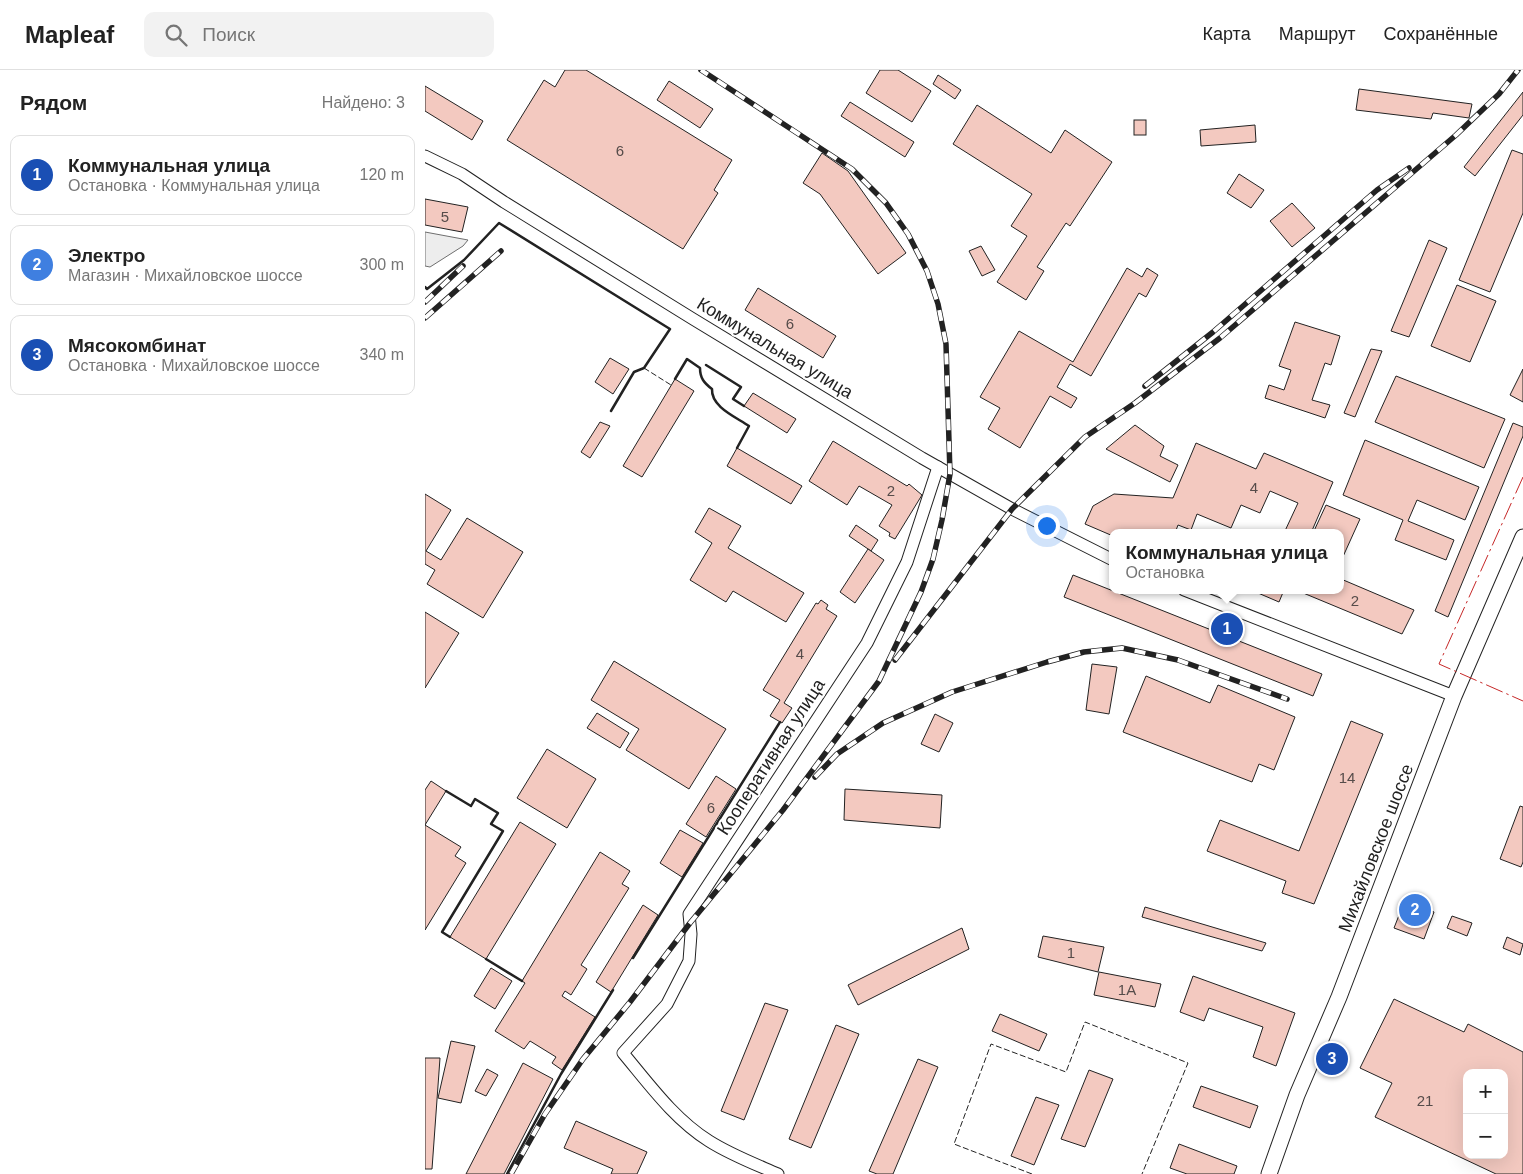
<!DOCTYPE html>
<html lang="ru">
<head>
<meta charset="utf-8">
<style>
	body { margin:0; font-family:Helvetica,sans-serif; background:#f2f2f2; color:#222 }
	.controls { position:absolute; right:15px; bottom:15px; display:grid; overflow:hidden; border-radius:10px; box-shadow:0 5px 20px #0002 }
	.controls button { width:45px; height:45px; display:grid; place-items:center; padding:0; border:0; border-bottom:1px solid #e0e0e0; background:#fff; color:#222; font:25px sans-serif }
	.you { position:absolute; left:621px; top:455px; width:18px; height:18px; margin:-12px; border:4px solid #fff; border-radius:50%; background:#1a73e8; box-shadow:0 0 0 8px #1a73e833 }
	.badge { display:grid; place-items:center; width:32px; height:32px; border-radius:50%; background:#1a73e8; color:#fff; font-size:16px; font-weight:700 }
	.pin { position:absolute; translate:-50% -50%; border:2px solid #fff; box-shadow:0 1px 5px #0006 }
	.popup { position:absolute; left:684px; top:459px; width:235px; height:65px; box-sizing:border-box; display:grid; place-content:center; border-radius:10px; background:#fff; filter:drop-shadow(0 1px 4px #0005); font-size:16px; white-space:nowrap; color:#767676 }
	.popup b { font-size:19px; color:#222 }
	.popup::after { content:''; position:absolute; left:50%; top:100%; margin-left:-10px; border:10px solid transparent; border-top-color:#fff }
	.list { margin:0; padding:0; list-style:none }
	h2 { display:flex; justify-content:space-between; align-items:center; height:65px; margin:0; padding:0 20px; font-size:21px }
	h2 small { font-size:16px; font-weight:400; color:#767676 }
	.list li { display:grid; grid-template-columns:32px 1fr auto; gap:15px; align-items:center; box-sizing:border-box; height:80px; margin:0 10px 10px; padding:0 10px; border:1px solid #e0e0e0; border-radius:10px }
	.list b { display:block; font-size:19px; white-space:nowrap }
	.list p { margin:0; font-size:16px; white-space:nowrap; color:#767676 }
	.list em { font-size:16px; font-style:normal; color:#767676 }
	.icon { flex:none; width:28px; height:28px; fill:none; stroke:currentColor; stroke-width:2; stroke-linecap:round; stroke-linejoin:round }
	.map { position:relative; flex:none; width:1098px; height:1104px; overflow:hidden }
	header { display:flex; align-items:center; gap:30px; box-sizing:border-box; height:70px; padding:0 25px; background:#fff; border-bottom:1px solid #e0e0e0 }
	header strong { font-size:24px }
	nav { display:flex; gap:28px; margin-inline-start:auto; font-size:18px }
	.search { width:350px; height:45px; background:#f2f2f2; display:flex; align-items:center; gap:12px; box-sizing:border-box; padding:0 18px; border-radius:10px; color:#767676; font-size:19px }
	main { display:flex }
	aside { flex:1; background:#fff }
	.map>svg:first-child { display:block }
	.parking { fill:#ededed; stroke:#6f6f6f }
	.building { fill:#f3c9c0; stroke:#222; fill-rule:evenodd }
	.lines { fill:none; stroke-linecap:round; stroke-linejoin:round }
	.minor-casing { stroke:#222; stroke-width:13 }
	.secondary-casing { stroke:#222; stroke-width:17 }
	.minor { stroke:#fff; stroke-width:11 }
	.secondary { stroke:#fff; stroke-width:15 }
	.rail-casing { stroke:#222; stroke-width:5.5 }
	.rail { stroke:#fff; stroke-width:4; stroke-dasharray:11; stroke-linecap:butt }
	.fence { stroke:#222; stroke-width:1; stroke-dasharray:6 2.5; stroke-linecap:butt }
	.wall { stroke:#222; stroke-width:2.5 }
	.power { stroke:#c62828; stroke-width:1; stroke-dasharray:18 4 2.5 4; stroke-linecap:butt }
	.labels { text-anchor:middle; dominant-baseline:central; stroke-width:4; stroke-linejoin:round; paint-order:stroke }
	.number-label { font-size:15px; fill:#564c4a }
	.street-label { font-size:18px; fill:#222; stroke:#fff }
</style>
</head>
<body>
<header>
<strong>Mapleaf</strong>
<div class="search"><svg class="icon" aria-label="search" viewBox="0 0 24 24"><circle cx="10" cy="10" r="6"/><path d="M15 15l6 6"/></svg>Поиск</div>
<nav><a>Карта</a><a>Маршрут</a><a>Сохранённые</a></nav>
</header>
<main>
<aside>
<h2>Рядом<small>Найдено: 3</small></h2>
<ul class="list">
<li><span class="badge" style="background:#1a4fb4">1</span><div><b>Коммунальная улица</b><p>Остановка · Коммунальная улица</p></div><em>120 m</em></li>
<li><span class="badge" style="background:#3f7fe0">2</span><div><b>Электро</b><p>Магазин · Михайловское шоссе</p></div><em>300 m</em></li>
<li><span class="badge" style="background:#1a4fb4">3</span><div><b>Мясокомбинат</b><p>Остановка · Михайловское шоссе</p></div><em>340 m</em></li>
</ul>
</aside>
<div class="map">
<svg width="1098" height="1104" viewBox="0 0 1098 1104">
	<rect width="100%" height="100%" fill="#fff"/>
	<polygon class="parking" points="0,162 43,170 38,176 5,197 0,196"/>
	<g class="building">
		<polygon points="140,0 161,0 307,90 289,120 293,123 258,179 82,70 119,10 130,17"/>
		<polygon points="455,0 473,0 506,21 487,52 441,23"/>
		<polygon points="513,5 536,20 530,29 508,14"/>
		<polygon points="244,11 288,39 275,58 232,30"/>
		<polygon points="0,16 58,51 47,70 0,41"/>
		<polygon points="934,19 1047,34 1044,48 1008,43 1006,49 931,40"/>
		<polygon points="1098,22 1098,45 1050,106 1039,97"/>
		<polygon points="425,32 489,72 480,87 416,46"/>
		<polygon points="552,35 626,83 640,60 687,92 645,156 641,153 612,197 619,201 601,230 572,212 602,166 586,156 607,124 528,74"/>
		<rect x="709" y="50" width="12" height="15"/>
		<polygon points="830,55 831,72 776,76 775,60"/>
		<polygon points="1087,80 1098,84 1098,143 1065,222 1034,210"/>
		<polygon points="397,83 423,101 481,183 453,204 395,124 378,113"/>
		<polygon points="814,104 839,120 826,138 802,123"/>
		<polygon points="0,129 43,137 37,162 0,155"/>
		<polygon points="867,133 890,158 867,177 845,151"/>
		<polygon points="1004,170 1022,178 984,267 966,261"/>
		<polygon points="556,176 570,200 557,206 544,181"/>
		<polygon points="702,198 717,207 722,198 733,205 721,227 714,223 666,306 645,294 632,317 652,328 646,338 625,326 595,378 563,359 575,338 555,327 594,261 648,292"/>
		<polygon points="1032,215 1071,231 1045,292 1006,276"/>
		<polygon points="333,218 411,266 398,288 320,240"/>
		<polygon points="870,252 915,266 906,295 900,293 887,330 905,335 900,348 840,328 844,315 859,320 866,300 854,296"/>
		<polygon points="946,279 957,281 930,347 919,343"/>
		<polygon points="185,288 204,299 188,324 170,312"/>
		<polygon points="1098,299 1098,332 1085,325"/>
		<polygon points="971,306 1080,349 1059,398 950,352"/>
		<polygon points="250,309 269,321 217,407 198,396"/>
		<polygon points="328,323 371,349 362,363 319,336"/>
		<polygon points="175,352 185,356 165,388 156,382"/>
		<polygon points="1088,353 1098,357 1098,366 1023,547 1010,541"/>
		<polygon points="710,355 739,376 735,386 753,395 745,412 681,379"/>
		<polygon points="940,370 1054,417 1040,450 992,430 983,451 1029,470 1021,490 970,470 978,450 918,425"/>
		<polygon points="408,371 482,416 484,414 497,425 470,469 464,466 465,463 454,456 467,435 434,416 422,435 384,411"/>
		<polygon points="771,373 831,399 839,383 908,412 886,463 859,463 873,433 845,421 835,443 816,435 806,458 772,444 766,460 753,455 750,463 688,463 688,466 660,454 668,436 689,424 748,428"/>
		<polygon points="312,378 377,416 366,434 302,396"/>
		<polygon points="0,424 26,440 1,481 16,490 42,448 98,482 58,548 2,514 10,500 0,494"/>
		<polygon points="901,435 935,449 916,491 916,463 888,463"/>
		<polygon points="284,438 316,456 303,478 379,523 361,552 308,521 301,532 265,510 287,473 270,462"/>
		<polygon points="431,455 453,470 446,481 424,466"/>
		<polygon points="443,479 459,490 430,533 415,522"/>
		<polygon points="648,505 897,604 888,626 639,527"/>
		<polygon points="916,509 989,540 977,564 871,520 916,520"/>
		<polygon points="826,520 859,520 854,532"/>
		<polygon points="396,530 403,535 401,539 412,546 359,633 367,638 357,653 345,646 355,630 338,620 391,533 393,534"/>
		<polygon points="0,542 34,563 0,618"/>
		<polygon points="189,591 301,659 264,719 201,680 214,659 166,630"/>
		<polygon points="667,594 692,597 684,644 661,640"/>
		<polygon points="721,606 785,633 793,615 870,647 849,700 834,694 827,712 698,662"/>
		<polygon points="172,643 204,663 195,678 162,658"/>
		<polygon points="510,644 528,653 514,682 496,674"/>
		<polygon points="926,651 958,664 889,834 857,823 861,811 782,781 795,750 874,781"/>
		<polygon points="122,679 171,709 142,758 92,728"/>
		<polygon points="291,706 311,719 281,767 261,754"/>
		<polygon points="6,711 21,721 0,755 36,777 30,786 41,793 0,860 0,720"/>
		<polygon points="420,719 517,725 515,758 419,750"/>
		<polygon points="1095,736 1098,737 1098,792 1096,797 1075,789"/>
		<polygon points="95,752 131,774 61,889 25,867"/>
		<polygon points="255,760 278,773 257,807 235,793"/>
		<polygon points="175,782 205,801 197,814 204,818 156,895 162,899 146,925 140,921 137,926 170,947 137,1000 127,993 131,987 105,971 99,979 70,961 100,913 97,911"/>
		<polygon points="980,830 1009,842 999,869 969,858"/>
		<polygon points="218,835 233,845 186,922 171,912"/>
		<polygon points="720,837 841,873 837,881 717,847"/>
		<polygon points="1027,846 1047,853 1042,866 1022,858"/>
		<polygon points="537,858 544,879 433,935 423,915"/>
		<polygon points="618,866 679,877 673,902 613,887"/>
		<polygon points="1082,867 1098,874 1095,885 1078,878"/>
		<polygon points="66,898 87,911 70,939 49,926"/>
		<polygon points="674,902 736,914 730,937 669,925"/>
		<polygon points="768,906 870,943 851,996 828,987 838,957 784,938 779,951 755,942"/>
		<path d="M 969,929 L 1039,962 L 1043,954 L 1098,982 L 1098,1104 L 1071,1104 L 950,1047 L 967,1013 L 935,998 ZM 1042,1003 L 1079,1003 L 1079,1085 L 1042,1085 Z"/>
		<polygon points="340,933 363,940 319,1050 296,1041"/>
		<polygon points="575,944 622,964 614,981 567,961"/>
		<polygon points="411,955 434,964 386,1078 364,1069"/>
		<polygon points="26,971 50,976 36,1033 13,1028"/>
		<polygon points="0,988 15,988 7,1099 0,1099"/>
		<polygon points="493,989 513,997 468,1104 452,1104 444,1101"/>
		<polygon points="98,993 128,1009 79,1104 41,1104"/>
		<polygon points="62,999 73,1005 61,1026 50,1021"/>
		<polygon points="664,1000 688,1009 660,1077 636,1069"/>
		<polygon points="776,1016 833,1036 825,1058 768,1037"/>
		<polygon points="611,1027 634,1035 609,1095 586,1086"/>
		<polygon points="151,1051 222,1082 212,1104 186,1104 188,1099 139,1078"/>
		<polygon points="754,1074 812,1096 809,1104 762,1104 745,1098"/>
	</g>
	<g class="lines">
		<g class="minor-casing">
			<g id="minor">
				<polyline points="0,86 37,104 79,132 268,249 497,388 587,439 688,490"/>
				<polyline points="759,520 1029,626"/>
				<path d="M 353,1104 C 330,1094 306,1085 284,1071 C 249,1049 224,1014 198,983 L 242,934 L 264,891 L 266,864 L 264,844 L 442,573 L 482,492 L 513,397"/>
			</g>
		</g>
		<g class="secondary-casing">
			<polyline id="secondary" points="844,1104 872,1025 914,927 1029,626 1098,467"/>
		</g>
		<use href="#minor" class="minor"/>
		<use href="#secondary" class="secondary"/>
		<g class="rail-casing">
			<g id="rail">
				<polyline points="0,232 38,196"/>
				<polyline points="0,248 76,181"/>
				<polyline points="720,316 788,262 952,120 984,98"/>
				<polyline points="470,590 587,439 660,367 710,333 795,268 1031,65 1074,24 1093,0"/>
				<polyline points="390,707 412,684 458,653 527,622 622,592 659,582 697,578 753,590 862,629"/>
				<polyline points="86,1104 120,1044 158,989 205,932 265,853 358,740 454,611 496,522 508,489 517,450 525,404 521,274 513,234 502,201 483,164 461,133 427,99 276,0"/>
			</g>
		</g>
		<use href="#rail" class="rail"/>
		<g class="fence">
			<polyline points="219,298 246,315"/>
			<polyline points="607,1104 529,1074 566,974 641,1002 660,952 763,993 717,1104"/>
		</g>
		<g class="wall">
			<polyline points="0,217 2,219 39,190 74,153 245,259 219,298 209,302 186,341"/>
			<polyline points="281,295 316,317 308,329 319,336"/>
			<path d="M 250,309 L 262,289 L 275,298 C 275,308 279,313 287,319 C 286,337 311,347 324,356 L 312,378"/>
			<polyline points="21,721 46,736 50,729 73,743 66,754 78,761 17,862 25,867"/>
			<polyline points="208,888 355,652"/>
			<polyline points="61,889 97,911"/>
			<polyline points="82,1104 136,1004 188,920"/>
		</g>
		<polyline class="power" points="1098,407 1014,594 1098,631"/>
	</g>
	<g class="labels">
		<g class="number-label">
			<text x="195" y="80">6</text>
			<text x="20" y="146">5</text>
			<text x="365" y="253">6</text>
			<text x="829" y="417">4</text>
			<text x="466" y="420">2</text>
			<text x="930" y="530">2</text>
			<text x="375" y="583">4</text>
			<text x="922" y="707">14</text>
			<text x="286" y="737">6</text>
			<text x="646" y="882">1</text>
			<text x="702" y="919">1А</text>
			<text x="1000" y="1030">21</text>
		</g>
		<g class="street-label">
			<text transform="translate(350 278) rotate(31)">Коммунальная улица</text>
			<text transform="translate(346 687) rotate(-57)">Кооперативная улица</text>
			<text transform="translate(951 778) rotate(-69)">Михайловское шоссе</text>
		</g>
	</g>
</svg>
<div class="controls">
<button>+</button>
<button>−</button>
</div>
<div class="you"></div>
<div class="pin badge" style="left:802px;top:559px;background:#1a4fb4">1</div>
<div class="popup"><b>Коммунальная улица</b>Остановка</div>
<div class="pin badge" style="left:990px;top:840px;background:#3f7fe0">2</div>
<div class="pin badge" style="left:907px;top:989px;background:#1a4fb4">3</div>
</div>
</main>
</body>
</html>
